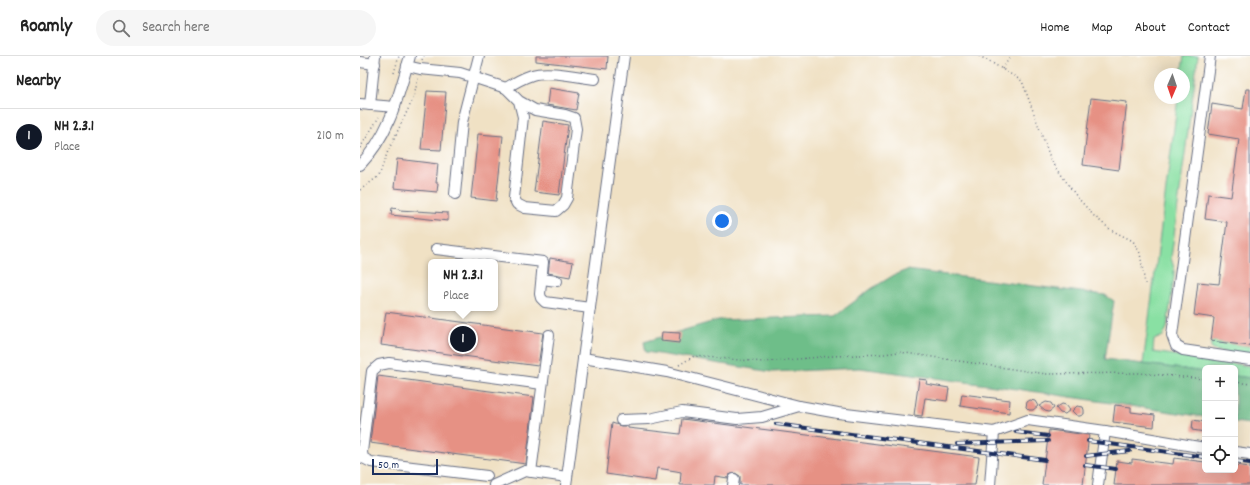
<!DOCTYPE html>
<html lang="en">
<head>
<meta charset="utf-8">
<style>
	body { margin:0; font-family:Dekko,sans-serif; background:#f6f6f6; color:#222 }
	.controls { position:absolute; right:12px; bottom:12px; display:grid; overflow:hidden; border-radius:6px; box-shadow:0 4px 16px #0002 }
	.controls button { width:36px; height:36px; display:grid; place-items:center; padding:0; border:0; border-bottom:1px solid #e0e0e0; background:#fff; color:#222; font:20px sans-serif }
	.compass { position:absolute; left:794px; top:12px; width:36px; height:36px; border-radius:50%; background:#fff; box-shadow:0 4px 16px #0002; rotate:182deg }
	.scale { position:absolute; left:12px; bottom:10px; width:66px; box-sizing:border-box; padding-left:4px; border:2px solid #1b2f5e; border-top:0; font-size:11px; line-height:14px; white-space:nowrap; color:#1b2f5e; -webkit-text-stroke:3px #fff; paint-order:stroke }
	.you { position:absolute; left:362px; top:165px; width:14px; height:14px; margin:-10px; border:3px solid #fff; border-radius:50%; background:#1a73e8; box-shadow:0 0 0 6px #1a73e833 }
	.badge { display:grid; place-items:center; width:26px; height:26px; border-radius:50%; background:#111827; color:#fff; font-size:13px; font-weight:700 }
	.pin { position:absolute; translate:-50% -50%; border:2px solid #fff; box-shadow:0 1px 4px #0006 }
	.popup { position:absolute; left:68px; top:203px; width:70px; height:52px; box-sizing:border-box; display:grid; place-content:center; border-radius:6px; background:#fff; filter:drop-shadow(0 1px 3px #0005); font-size:13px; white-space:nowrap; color:#767676 }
	.popup b { font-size:15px; color:#222 }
	.popup::after { content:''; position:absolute; left:50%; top:100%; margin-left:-8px; border:8px solid transparent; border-top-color:#fff }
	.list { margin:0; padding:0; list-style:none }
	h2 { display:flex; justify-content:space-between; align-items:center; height:52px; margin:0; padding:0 16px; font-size:17px }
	h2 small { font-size:13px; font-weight:400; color:#767676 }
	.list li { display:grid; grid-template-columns:26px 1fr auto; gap:12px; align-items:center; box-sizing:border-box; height:56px; padding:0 16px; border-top:1px solid #e0e0e0 }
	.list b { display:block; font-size:15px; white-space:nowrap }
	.list p { margin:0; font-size:13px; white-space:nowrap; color:#767676 }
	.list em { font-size:13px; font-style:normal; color:#767676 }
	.icon { flex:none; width:22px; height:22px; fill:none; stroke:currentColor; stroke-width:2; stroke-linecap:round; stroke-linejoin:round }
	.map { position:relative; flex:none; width:890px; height:429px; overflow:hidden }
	header { display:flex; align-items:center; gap:24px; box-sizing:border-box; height:56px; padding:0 20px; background:#fff; border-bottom:1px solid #e0e0e0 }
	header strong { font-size:19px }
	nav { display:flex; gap:22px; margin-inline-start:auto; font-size:14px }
	.search { width:280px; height:36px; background:#f6f6f6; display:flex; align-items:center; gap:10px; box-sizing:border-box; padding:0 14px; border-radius:22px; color:#767676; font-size:15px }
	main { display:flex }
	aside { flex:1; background:#fff }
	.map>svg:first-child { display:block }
	.green { fill:#89e0a3; stroke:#528880 }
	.forest { fill:#6ebe89; stroke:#447674 }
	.building { fill:#e69184 }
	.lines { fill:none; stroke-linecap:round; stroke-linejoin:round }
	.minor-casing { stroke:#666d82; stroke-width:12 }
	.path { stroke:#666d82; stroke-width:1.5; stroke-dasharray:1 3; stroke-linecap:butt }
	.minor { stroke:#fff; stroke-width:10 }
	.rail-casing { stroke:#1b2f5e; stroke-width:4 }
	.rail { stroke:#fff; stroke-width:2.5; stroke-dasharray:8; stroke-linecap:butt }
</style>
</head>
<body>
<header>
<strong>Roamly</strong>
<div class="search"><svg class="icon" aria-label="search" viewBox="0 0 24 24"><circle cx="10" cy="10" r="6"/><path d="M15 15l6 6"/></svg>Search here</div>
<nav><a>Home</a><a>Map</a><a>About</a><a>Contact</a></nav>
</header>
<main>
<aside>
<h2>Nearby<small></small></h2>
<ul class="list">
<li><span class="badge">1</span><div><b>NH 2.3.1</b><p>Place</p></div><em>210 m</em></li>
</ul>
</aside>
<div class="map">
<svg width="890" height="429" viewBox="0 0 890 429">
	<rect width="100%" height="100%" fill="#fff"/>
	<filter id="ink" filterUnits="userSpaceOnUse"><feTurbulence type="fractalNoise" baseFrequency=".025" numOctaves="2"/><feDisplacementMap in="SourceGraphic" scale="8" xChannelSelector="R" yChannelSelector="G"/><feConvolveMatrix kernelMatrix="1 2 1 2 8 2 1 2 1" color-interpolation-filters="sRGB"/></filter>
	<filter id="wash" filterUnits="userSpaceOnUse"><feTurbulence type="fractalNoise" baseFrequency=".012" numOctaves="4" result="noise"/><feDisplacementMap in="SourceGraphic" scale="16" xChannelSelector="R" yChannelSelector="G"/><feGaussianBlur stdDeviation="0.9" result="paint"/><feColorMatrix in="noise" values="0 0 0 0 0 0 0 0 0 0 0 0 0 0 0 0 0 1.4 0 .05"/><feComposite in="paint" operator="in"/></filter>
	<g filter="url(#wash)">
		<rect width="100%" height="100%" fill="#f0e1c4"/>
		<g class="green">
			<polygon points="824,0 838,0 811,202 814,212 814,221 807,272 803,280 794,284 793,296 890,310 890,322 875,320 875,312 845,312 845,316 783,308 818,42 824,42 824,18 821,18"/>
			<polygon points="851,285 890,290 890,301 853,294 851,291"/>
		</g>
		<g class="forest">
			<polygon points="547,214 745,239 754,245 745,303 845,316 845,361 650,332 500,312 412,316 286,296 284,286 358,264 475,260 511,233 534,219"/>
			<polygon points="875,320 890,322 890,368 875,366"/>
		</g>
		<g id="blocks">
			<g class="building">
				<polygon points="176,0 248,0 247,13 176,5"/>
				<polygon points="189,32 219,37 216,54 187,49"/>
				<polygon points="886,33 890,33 890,290 851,285 854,262 834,259 838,226 859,228 867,166 845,163 848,138 871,141 879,83 848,78 852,48 883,53"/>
				<polygon points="67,35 86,36 81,94 61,93"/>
				<polygon points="731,42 767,46 759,114 723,109"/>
				<polygon points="183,65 208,69 199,139 174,136"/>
				<polygon points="118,78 143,80 136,145 111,142"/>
				<polygon points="37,103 78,108 76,127 78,127 77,136 34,132"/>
				<polygon points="32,152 39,153 39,154 88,157 88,165 31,159"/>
				<polygon points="190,202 213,206 210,221 188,217"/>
				<polygon points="26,256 183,277 178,310 21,289"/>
				<polygon points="302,276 320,277 319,287 301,285"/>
				<polygon points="18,320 174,341 166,408 10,387"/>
				<polygon points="559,323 567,324 566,328 589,332 587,345 565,342 562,360 554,359"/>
				<polygon points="602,338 650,344 649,357 600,350"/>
				<polygon points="670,344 675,345 678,350 673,354 669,354 666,351 667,346"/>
				<polygon points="686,346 691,347 694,352 689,356 685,355 679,350"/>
				<polygon points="702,348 706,349 710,354 705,358 700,357 696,352"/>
				<polygon points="755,349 771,351 771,356 795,359 794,371 753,366"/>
				<polygon points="717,350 723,351 724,354 724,358 720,360 717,360 712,355"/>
				<polygon points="322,363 619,401 615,429 380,429 380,420 375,417 369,419 368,422 355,420 354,429 320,429 321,416 316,415 297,412 295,425 246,418 252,367 261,370 268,370 268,372 320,378"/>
				<polygon points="833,364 845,366 845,376 832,374"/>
				<polygon points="689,374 729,379 723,429 682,429"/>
				<polygon points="814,402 845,406 845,414 875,414 875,409 890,411 890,429 754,429 757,405 772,407 772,403 813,408"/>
			</g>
		</g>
	</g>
	<g filter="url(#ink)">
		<use href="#blocks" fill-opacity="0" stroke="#666d82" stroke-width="1"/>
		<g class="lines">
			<g class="minor-casing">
				<g id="minor">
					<polyline points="850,0 812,279 816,290 823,294 890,304"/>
					<polyline points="0,6 15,8"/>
					<polyline points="47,10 60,13 100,17 146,32 159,45 163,61 154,142 157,148 165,152 196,155 203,149 207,142 216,73 214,62 205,59 175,54 159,45"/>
					<path d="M 146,32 C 154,27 163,22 172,19 C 188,14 218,21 235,23"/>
					<polyline points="0,48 35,51"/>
					<polyline points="10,49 15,0"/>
					<path d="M 0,109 C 30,78 38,41 50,0"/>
					<polyline points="95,138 102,66 119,0"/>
					<polyline points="76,193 183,206 180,238 181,242 185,246 230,252"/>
					<polyline points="182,223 197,225"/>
					<polyline points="223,302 307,316 439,350 478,357 634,376 668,364 745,375 845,392"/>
					<polyline points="261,364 289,363 322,356 377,363 402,361 439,350"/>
					<polyline points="875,396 890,398"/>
					<polyline points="171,416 189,279"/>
					<polyline points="127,420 11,406 3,402 2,396 12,315 19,309 29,307 182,328"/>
					<polyline points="134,429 165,415 207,421"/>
					<polyline points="206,429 264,0"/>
					<polyline points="373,429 374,423"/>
					<polyline points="630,429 634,376"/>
					<polyline points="738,429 745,375"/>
				</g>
			</g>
			<g class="path">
				<polyline points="619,0 629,5 662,25 691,104 717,141 734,160 751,174 773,185 780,197 785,228"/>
				<polyline points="62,4 64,0"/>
				<polyline points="642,13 651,0"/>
				<polyline points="34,17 39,0"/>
				<polyline points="0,92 19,61"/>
				<polyline points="0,134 19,120 28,95 54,41 58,22"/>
				<polyline points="319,309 334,300 404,306 472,300 524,298 539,296 686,318 779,317 845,323"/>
				<polyline points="875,326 890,328"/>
			</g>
			<use href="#minor" class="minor"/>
			<g class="rail-casing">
				<g id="rail">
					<polyline points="416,368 685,404"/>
					<polyline points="656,376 688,380"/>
					<polyline points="728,385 845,401"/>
					<polyline points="597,388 688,385"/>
					<polyline points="726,400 742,398 770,395"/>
					<polyline points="875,405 890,407"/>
					<polyline points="725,409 756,413"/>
				</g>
			</g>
			<use href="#rail" class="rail"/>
		</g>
	</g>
</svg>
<div class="controls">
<button>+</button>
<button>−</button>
<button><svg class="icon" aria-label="locate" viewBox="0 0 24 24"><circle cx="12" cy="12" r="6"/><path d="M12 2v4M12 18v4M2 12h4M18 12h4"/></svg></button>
</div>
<svg class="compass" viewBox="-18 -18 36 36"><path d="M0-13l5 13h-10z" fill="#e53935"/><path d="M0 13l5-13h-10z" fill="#767676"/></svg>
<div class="scale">50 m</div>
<div class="you"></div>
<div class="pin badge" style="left:103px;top:283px">1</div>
<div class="popup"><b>NH 2.3.1</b>Place</div>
</div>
</main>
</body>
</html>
